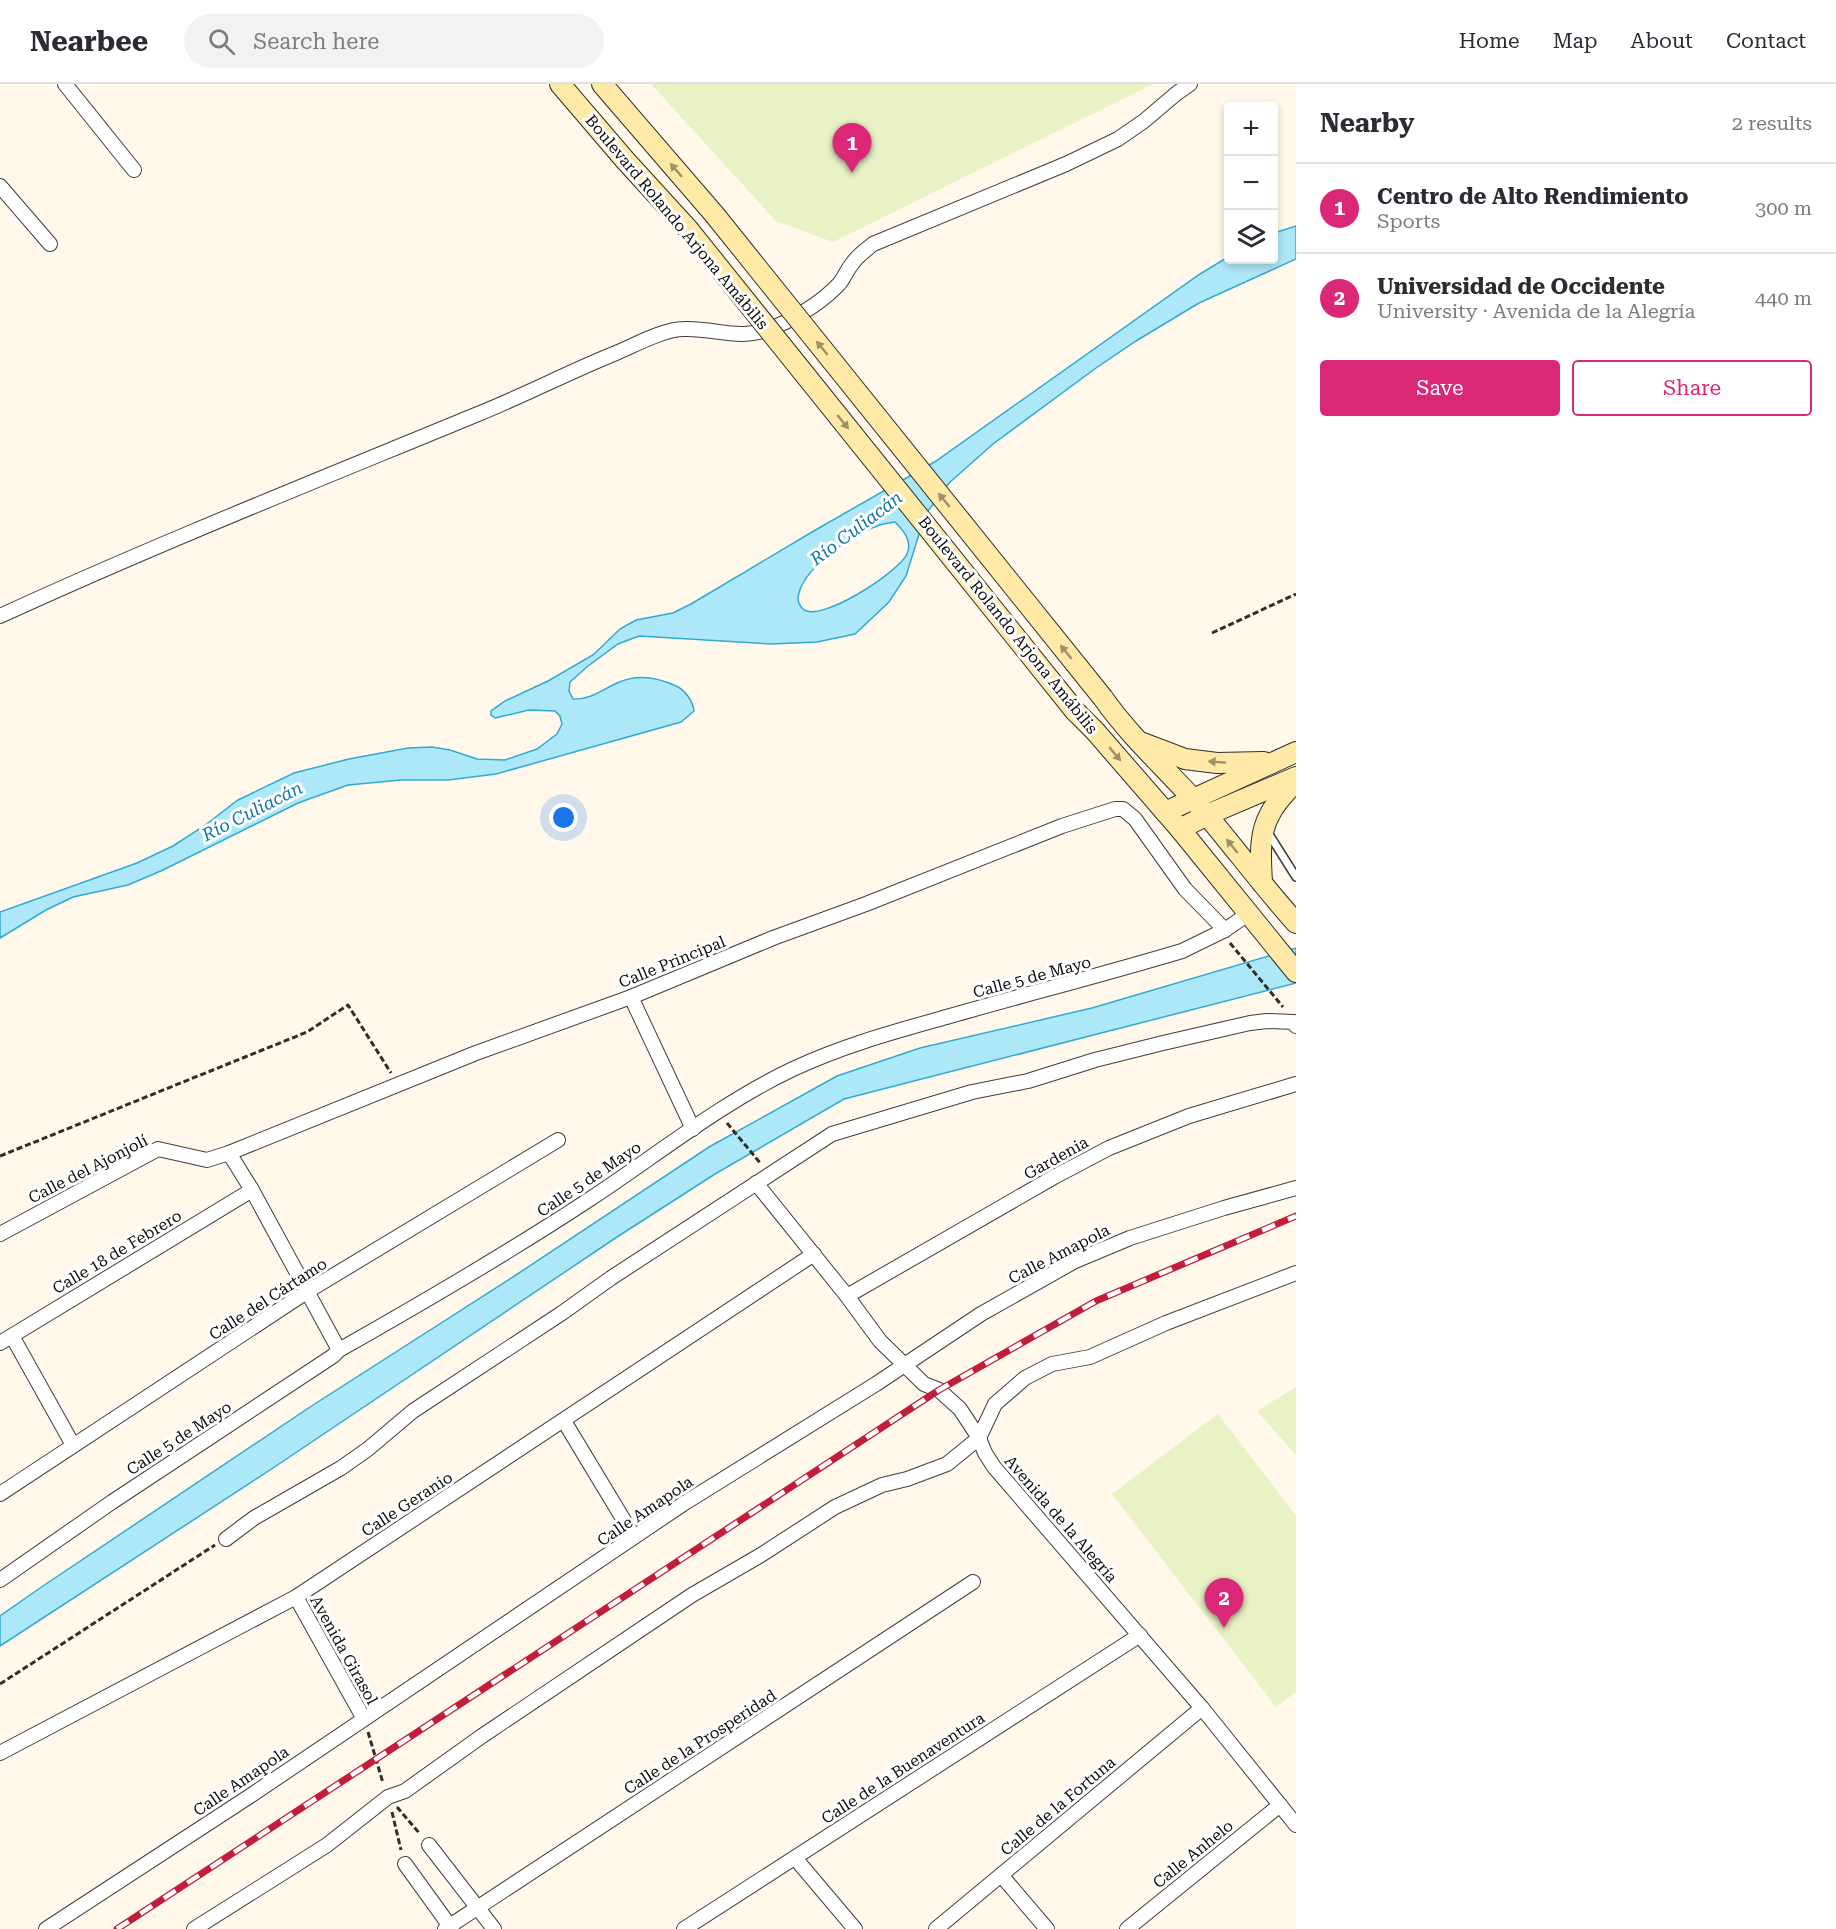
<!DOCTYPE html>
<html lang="en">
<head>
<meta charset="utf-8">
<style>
	body { margin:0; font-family:"Roboto Serif",serif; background:#f2f2f3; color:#2b2b33 }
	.controls { position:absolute; right:18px; top:18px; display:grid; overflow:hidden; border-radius:6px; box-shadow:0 3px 9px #0003 }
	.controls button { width:54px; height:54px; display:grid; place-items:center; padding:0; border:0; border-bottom:2px solid #e1e1e2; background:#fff; color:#2b2b33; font:30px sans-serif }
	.you { position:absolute; left:564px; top:734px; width:21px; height:21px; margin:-15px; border:4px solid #fff; border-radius:50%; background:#1a73e8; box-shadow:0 0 0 9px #1a73e833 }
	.badge { display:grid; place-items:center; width:39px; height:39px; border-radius:50%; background:#db2777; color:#fff; font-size:20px; font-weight:700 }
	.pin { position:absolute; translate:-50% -50px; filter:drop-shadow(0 2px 3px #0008) }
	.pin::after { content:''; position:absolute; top:32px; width:21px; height:18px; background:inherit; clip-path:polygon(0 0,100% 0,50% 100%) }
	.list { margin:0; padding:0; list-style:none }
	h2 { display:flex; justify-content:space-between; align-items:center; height:78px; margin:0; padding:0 24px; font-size:26px }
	h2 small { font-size:20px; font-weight:400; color:#7c7c81 }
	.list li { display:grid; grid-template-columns:39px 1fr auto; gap:18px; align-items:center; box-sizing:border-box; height:90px; padding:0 24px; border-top:2px solid #e1e1e2 }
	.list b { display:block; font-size:22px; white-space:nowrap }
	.list p { margin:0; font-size:20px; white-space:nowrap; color:#7c7c81 }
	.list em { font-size:20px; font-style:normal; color:#7c7c81 }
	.actions { display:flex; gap:12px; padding:18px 24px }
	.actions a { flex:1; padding:14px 0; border:2px solid #db2777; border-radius:6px; text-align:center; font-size:21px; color:#db2777 }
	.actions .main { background:#db2777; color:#fff }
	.icon { flex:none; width:33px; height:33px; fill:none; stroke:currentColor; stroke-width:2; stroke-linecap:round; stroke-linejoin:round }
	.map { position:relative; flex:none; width:1296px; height:1845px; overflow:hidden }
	header { display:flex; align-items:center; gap:36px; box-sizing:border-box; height:84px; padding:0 30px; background:#fff; border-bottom:2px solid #e1e1e2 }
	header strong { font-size:28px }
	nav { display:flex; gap:33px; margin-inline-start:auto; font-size:21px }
	.search { width:420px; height:54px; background:#f2f2f3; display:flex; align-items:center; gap:15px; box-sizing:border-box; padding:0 21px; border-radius:33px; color:#7c7c81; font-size:22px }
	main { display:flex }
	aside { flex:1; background:#fff }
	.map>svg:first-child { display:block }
	.pitch { fill:#e9f2c5 }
	.water { fill:#ade8f9; stroke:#30aad4; stroke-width:1.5; fill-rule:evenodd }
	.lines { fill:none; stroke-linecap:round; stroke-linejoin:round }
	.lane-casing { stroke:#3f3f3f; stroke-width:10 }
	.street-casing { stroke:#3f3f3f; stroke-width:16 }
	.secondary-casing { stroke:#2e2e2e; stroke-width:22 }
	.path { stroke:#2e2e2e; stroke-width:3; stroke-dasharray:6 3; stroke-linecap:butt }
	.lane { stroke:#fff; stroke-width:7 }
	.street { stroke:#fff; stroke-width:14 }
	.secondary { stroke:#ffe9a6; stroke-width:20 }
	.rail-casing { stroke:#c31d3c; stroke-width:7 }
	.rail { stroke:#fff; stroke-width:4.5; stroke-dasharray:14; stroke-linecap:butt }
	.secondary-bridge-casing { stroke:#2e2e2e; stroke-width:22; stroke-linecap:butt }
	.secondary-bridge { stroke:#ffe9a6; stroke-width:20 }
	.oneway { fill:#9e9168 }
	.labels { text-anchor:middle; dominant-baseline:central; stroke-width:6; stroke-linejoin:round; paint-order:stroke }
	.street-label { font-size:16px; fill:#0c0c0c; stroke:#fff }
	.water-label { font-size:18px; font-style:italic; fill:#0f78a4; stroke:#fff }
</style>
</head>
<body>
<header>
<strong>Nearbee</strong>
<div class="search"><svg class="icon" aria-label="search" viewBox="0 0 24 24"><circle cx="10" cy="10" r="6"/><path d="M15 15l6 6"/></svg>Search here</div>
<nav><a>Home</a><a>Map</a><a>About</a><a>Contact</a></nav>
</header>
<main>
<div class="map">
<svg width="1296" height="1845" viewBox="0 0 1296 1845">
	<rect width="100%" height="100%" fill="#fff8eb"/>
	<g class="pitch">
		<polygon points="651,0 1153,0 833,158 776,137"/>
		<polygon points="1296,1303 1296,1371 1257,1327"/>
		<polygon points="1218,1330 1296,1432 1296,1608 1276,1623 1112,1410"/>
	</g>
	<g class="water">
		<path d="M 1296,142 L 1296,175 L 1199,219 L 1136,257 L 1096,284 L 993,360 L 949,399 L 925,431 L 906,492 L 889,518 L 855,550 L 817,558 L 771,560 L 639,552 L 618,560 L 588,582 L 570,598 L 569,607 L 573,615 C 590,616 602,606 617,599 C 636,590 657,593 676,602 C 685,606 693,617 694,627 L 681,638 L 496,690 L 448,696 L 401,696 L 348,701 L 298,719 L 163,786 L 128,801 L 73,813 L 46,826 L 0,854 L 0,828 L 137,779 L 173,762 L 204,742 L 238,716 L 294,689 L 349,675 L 408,664 L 432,663 L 450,666 L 477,675 L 505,676 L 537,665 L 557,650 L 562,640 L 560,632 L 555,627 L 529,626 L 495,634 L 491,631 L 491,627 L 505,617 L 548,597 L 593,571 L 620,545 L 636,536 L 673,529 L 691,520 L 812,448 L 936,377 L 1200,190 L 1228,173 L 1228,176 L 1274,176 L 1274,149 ZM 895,438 C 903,446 913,457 907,470 C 900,487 820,540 803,525 C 800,522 798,518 798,514 C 801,485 851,451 877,442 C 882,440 889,439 895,438 Z"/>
		<polygon points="1296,864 1296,899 844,1015 715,1090 617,1153 270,1386 0,1562 0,1532 43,1502 310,1323 519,1189 709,1063 837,992 920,964 1092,924"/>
	</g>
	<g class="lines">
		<g class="lane-casing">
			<polyline id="lane" points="1267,747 1296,793"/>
		</g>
		<g class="street-casing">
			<g id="street">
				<polyline points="65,0 134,86"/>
				<polyline points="0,102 50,160"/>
				<path d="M 0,532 C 157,460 318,396 478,330 C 525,311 569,288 616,269 C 635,261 664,245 684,245 C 719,244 738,258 775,243 C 797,233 822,218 839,200 C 844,194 847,186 852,180 C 857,172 866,166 873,160 L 1066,80 L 1118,55 L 1144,37 L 1177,9 L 1190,0"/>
				<polyline points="631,913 693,1045"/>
				<polyline points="229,1069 252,1106 339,1266"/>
				<polyline points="756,1099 847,1212 880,1257 924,1300 939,1306 960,1325 979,1354 985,1369 994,1383 1202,1624 1296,1741"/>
				<polyline points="0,1150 158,1065 207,1076 229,1069 476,969 631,913 773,854 866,820 1062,742 1115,725 1123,725 1135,735 1185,805 1225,846"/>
				<polyline points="847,1212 1054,1093 1109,1064 1189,1032 1296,1000"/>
				<polyline points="12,1252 73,1361"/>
				<polyline points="0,1259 252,1106"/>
				<polyline points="564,1337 634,1453"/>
				<polyline points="0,1410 308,1207 558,1056"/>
				<polyline points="226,1455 254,1434 341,1384 368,1365 413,1327 562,1229 611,1194 832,1050 972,1008 1028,997 1095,976 1163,959 1250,939 1267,937 1294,938 1296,942"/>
				<path d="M 0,1496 L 112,1418 L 333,1272 L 339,1266 C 424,1218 508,1169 590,1115 C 657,1071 721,1019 793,985 C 844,961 897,947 950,932 C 1027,910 1105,890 1182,867 L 1225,846 L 1248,830"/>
				<polyline points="296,1513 364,1635"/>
				<polyline points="0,1669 296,1513 814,1170"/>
				<polyline points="429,1761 494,1845"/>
				<polyline points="795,1774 855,1845"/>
				<polyline points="405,1780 452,1845"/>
				<polyline points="1001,1791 1047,1845"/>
				<polyline points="46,1845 250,1712 683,1420 876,1300 981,1230 1075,1177 1130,1154 1224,1124 1296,1104"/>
				<polyline points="194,1845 327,1761 388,1713 405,1707 482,1652 692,1511 761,1471 835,1423 882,1401 907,1395 947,1380 979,1354 995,1320 1025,1294 1052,1280 1090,1273 1166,1239 1296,1189"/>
				<polyline points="445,1845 973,1498"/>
				<polyline points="684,1845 1140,1551"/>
				<polyline points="936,1845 1202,1624"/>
				<polyline points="1127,1845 1280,1721"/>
			</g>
		</g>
		<g class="secondary-casing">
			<g id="secondary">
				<polyline points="560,0 625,76 688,145"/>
				<polyline points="602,0 714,130"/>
				<path d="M 1103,614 C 1129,651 1163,682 1194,716 C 1229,756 1260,799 1296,839"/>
				<polyline points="1075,627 1095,647 1180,745 1296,888"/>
				<polyline points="1143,659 1185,675 1217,679 1264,678"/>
				<polyline points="1165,728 1296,668"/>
				<polyline points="1180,745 1207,731 1296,693"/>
				<path d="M 1262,799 C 1261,776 1258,751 1270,730 C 1276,717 1288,707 1296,696"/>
			</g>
		</g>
		<g class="path">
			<polyline points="1212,549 1296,510"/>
			<polyline points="1230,859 1283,923"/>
			<polyline points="727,1039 761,1080"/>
			<polyline points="0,1072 307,948 348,921 391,989"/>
			<polyline points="0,1600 215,1461"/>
			<polyline points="368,1648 383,1699"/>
			<polyline points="397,1723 420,1750"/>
			<polyline points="392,1728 401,1766"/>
		</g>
		<use href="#lane" class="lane"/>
		<use href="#street" class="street"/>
		<use href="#secondary" class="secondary"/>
		<g class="rail-casing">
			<polyline id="rail" points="117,1845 939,1306 1096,1217 1296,1132"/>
		</g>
		<use href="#rail" class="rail"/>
		<g class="secondary-bridge-casing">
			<g id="secondary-bridge">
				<polyline points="714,130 1103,614"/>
				<polyline points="688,145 1075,627"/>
			</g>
		</g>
		<use href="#secondary-bridge" class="secondary-bridge"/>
	</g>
	<defs><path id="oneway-solid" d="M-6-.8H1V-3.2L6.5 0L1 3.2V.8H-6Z" transform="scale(1.5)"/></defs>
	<g class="oneway">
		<use href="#oneway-solid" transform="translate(676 86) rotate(-131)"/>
		<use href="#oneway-solid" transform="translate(822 264) rotate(-129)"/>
		<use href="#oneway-solid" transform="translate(843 338) rotate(51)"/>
		<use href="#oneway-solid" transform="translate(944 416) rotate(-129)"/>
		<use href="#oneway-solid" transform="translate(1066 568) rotate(-129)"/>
		<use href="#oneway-solid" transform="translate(1115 670) rotate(50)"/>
		<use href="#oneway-solid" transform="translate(1217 678) rotate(-176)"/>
		<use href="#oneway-solid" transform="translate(1232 762) rotate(-129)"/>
	</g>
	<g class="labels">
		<g class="street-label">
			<text transform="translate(677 138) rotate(50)">Boulevard Rolando Arjona Amábilis</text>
			<text transform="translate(1008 541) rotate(51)">Boulevard Rolando Arjona Amábilis</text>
			<text transform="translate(672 878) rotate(-22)">Calle Principal</text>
			<text transform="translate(1032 893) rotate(-15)">Calle 5 de Mayo</text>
			<text transform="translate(1056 1074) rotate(-29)">Gardenia</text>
			<text transform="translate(88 1085) rotate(-27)">Calle del Ajonjolí</text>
			<text transform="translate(589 1095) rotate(-34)">Calle 5 de Mayo</text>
			<text transform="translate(117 1168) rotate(-31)">Calle 18 de Febrero</text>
			<text transform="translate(1059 1170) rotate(-27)">Calle Amapola</text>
			<text transform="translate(268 1215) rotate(-33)">Calle del Cártamo</text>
			<text transform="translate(179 1354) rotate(-33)">Calle 5 de Mayo</text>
			<text transform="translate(407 1420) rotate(-33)">Calle Geranio</text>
			<text transform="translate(645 1427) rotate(-34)">Calle Amapola</text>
			<text transform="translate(1061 1435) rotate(49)">Avenida de la Alegría</text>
			<text transform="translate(344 1566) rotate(61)">Avenida Girasol</text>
			<text transform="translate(700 1658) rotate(-33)">Calle de la Prosperidad</text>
			<text transform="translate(903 1684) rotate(-33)">Calle de la Buenaventura</text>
			<text transform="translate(241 1697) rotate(-34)">Calle Amapola</text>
			<text transform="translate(1058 1722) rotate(-40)">Calle de la Fortuna</text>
			<text transform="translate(1193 1770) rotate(-39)">Calle Anhelo</text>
		</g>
		<g class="water-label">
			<text transform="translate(856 444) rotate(-37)">Río Culiacán</text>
			<text transform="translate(252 727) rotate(-27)">Río Culiacán</text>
		</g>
	</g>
</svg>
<div class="controls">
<button>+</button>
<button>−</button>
<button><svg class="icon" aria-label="layers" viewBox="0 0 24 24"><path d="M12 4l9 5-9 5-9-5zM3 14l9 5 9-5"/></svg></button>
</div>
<div class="you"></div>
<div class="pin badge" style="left:852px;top:89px">1</div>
<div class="pin badge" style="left:1224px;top:1544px">2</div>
</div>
<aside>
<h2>Nearby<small>2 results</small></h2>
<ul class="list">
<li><span class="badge">1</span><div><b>Centro de Alto Rendimiento</b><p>Sports</p></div><em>300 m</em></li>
<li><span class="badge">2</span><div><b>Universidad de Occidente</b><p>University · Avenida de la Alegría</p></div><em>440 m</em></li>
</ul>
<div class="actions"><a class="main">Save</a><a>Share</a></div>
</aside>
</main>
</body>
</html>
